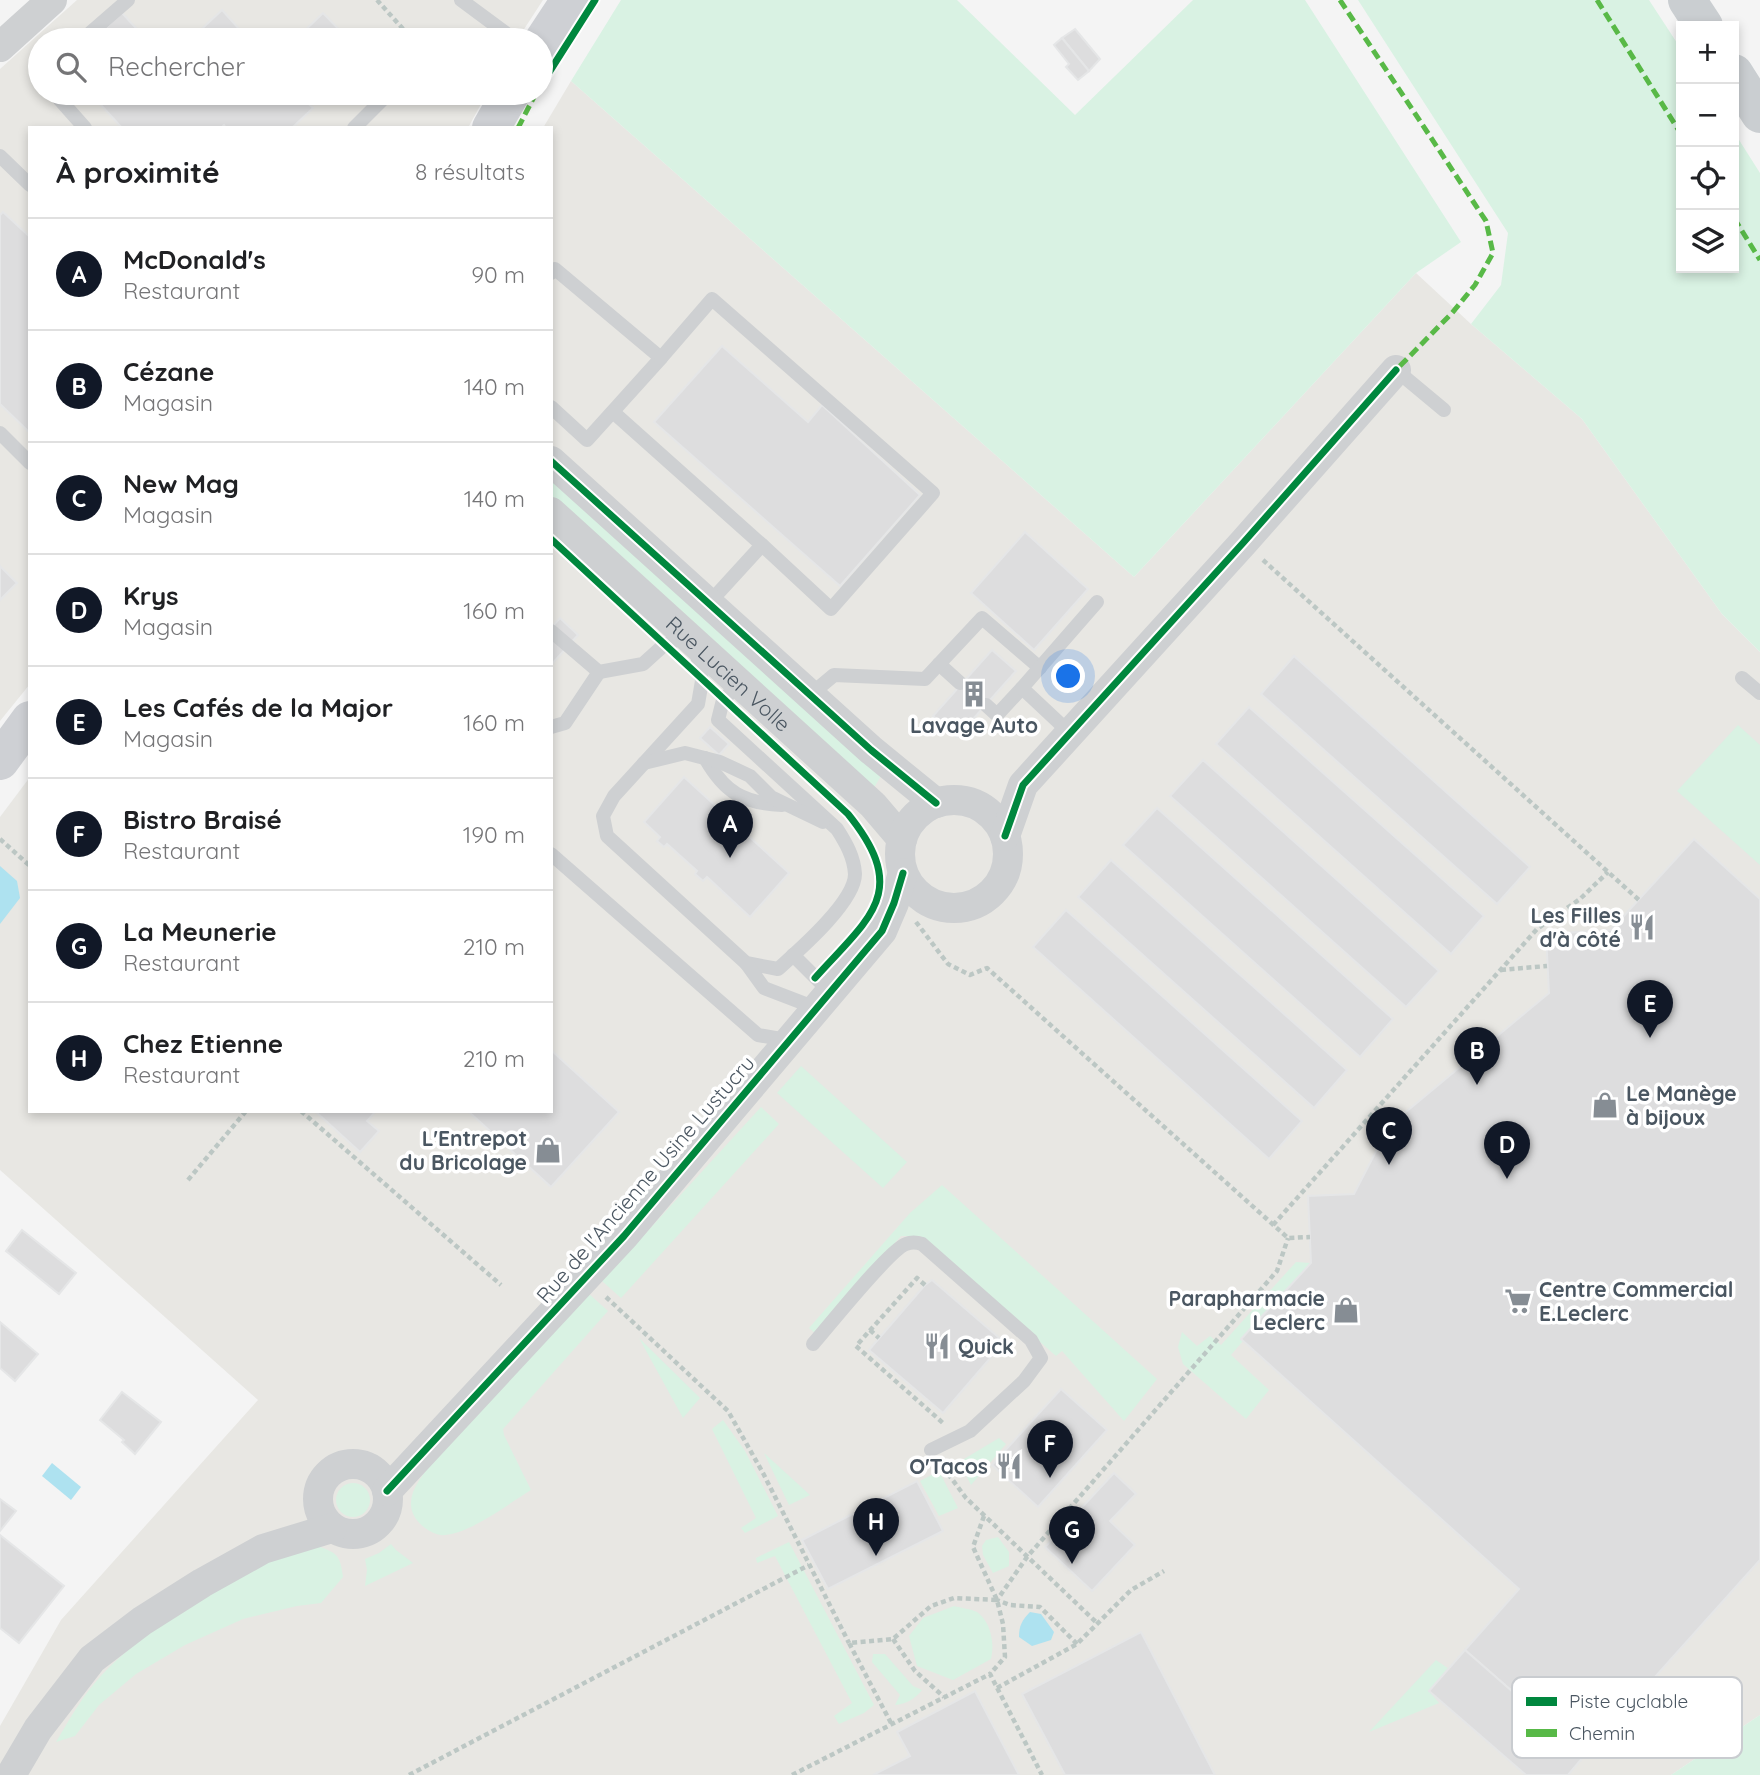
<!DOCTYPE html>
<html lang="fr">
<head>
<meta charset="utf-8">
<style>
	body { margin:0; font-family:Quicksand,sans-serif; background:#f6f6f6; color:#202124 }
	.controls { position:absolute; right:21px; top:21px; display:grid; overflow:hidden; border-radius:0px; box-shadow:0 4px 10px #0003 }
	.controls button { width:63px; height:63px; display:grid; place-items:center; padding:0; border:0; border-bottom:2px solid #e0e0e0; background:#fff; color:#202124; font:35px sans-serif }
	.you { position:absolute; left:1069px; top:677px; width:24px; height:24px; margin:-18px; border:5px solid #fff; border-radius:50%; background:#1a73e8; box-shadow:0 0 0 10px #1a73e833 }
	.badge { display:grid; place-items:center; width:46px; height:46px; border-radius:50%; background:#111827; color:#fff; font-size:23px; font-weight:700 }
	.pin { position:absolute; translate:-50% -58px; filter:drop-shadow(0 2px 4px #0008) }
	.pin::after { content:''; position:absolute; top:37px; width:24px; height:21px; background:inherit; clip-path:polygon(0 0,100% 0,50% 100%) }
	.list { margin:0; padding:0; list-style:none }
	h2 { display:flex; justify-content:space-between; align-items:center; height:91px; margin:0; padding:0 28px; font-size:30px }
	h2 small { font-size:23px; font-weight:400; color:#757577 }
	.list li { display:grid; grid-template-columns:46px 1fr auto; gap:21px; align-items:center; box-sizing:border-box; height:112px; padding:0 28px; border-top:2px solid #e0e0e0 }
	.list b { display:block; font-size:26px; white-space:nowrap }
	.list p { margin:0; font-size:23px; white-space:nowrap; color:#757577 }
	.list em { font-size:23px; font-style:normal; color:#757577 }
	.icon { flex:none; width:38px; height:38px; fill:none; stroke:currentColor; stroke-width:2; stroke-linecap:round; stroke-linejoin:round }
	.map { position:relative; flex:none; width:1760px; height:1775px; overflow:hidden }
	.search { position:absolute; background:#fff; box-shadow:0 4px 10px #0003; left:28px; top:28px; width:525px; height:77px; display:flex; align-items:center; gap:18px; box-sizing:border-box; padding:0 24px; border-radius:38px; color:#757577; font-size:26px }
	.panel { position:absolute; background:#fff; box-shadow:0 4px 10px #0003; left:28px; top:126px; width:525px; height:987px; border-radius:0px }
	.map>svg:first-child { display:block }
	.commercial { fill:#e8e7e3 }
	.green { fill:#d9f2e3 }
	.water { fill:#aee2f0 }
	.building { fill:#ddddde; stroke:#e5e6e7; stroke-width:2 }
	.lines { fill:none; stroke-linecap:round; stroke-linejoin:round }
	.path { stroke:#bcc7c4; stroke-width:4.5; stroke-dasharray:5 3.5; stroke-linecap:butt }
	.lane { stroke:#ced0d2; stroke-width:14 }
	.street { stroke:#ced0d2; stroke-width:30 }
	.secondary { stroke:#ced0d4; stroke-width:38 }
	.primary { stroke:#caced1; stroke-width:38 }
	.quiet { stroke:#58b947; stroke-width:5; stroke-dasharray:10 5; stroke-linecap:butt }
	.cycleway-casing { stroke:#fff; stroke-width:11 }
	.cycleway { stroke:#00873e; stroke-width:7 }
	.labels { text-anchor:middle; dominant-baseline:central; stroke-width:7; stroke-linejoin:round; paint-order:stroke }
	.street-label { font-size:21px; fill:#4a5661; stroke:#fff }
	.poi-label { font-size:21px; font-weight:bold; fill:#4a5661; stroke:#fff; text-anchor:end }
	.key { fill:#fff; stroke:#c9ccd0; stroke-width:2 }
	.key-label { font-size:19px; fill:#4a5661 }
</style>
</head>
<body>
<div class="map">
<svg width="1760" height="1775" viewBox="0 0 1760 1775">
	<rect width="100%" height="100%" fill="#f4f4f4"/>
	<g class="commercial">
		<polygon points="77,0 543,0 517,40 40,40 40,93 487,93 468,128 30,128 30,684 0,721 0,69"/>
		<polygon points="571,81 1134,577 1416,273 1471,324 1582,419 1722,614 1760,652 1760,1715 1671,1775 0,1775 0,1726 61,1620 258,1400 0,1170 0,817 30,777 30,1111 551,1111 551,128 543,128"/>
	</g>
	<g class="green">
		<polygon points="621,0 957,0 1075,115 1193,0 1305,0 1461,242 1416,273 1134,577 571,81"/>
		<polygon points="1358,0 1649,0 1681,49 1681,268 1734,268 1734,132 1760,173 1760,652 1722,614 1582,419 1471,324 1501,285 1508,233"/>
		<polygon points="551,478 881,776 872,791 551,502"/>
		<polygon points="1738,725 1760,745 1760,865 1677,791"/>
		<polygon points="801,1066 907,1162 883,1188 777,1093"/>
		<polygon points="761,1107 779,1124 621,1298 602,1281"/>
		<polygon points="942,1185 1157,1379 1124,1421 1062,1351 1056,1356 920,1236 901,1236 816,1334 809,1328 910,1213"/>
		<polygon points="1296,1262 1311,1263 1242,1339 1243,1341 1231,1355 1269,1390 1246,1419 1183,1364 1178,1347 1182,1332 1197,1346 1210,1336 1221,1345"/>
		<path d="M 588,1293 L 608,1311 L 503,1429 L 504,1435 L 531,1490 C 508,1504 471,1533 445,1535 C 438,1536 431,1532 425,1528 C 396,1505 418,1481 435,1459 Z"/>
		<polygon points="639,1338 700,1398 683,1418"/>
		<polygon points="723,1420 745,1451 778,1516 745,1533 741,1528 756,1518 712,1429"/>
		<polygon points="999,1438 1006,1444 971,1485 959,1462"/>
		<polygon points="764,1453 810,1495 789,1505"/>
		<polygon points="939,1471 958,1508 939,1516 920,1481"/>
		<circle cx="353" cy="1500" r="17"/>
		<polygon points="998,1537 1009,1552 1009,1566 993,1573 983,1555 982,1546 986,1540"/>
		<polygon points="789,1542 874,1705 864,1713 839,1724 834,1716 852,1703 775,1556 757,1563 756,1558"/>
		<polygon points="391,1544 396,1550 413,1563 365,1586 367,1570 365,1559 379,1553"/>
		<path d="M 315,1545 C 336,1553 340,1553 343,1577 L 321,1603 L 297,1606 L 243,1619 L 185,1645 L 136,1674 L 99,1705 L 75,1736 L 56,1742 C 68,1722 79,1702 94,1684 C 137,1633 215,1586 274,1557 C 286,1551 302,1548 315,1545 Z"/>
		<path d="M 954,1606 C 961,1608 971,1609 977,1612 C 991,1622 995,1644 991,1659 L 953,1680 L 917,1666 L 909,1636 L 923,1618 Z"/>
		<path d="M 873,1654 L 885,1654 L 913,1686 L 922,1690 C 915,1699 906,1704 895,1705 L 900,1695 L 872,1662 Z"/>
		<polygon points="1436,1660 1449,1669 1429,1691 1439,1703 1369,1732"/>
		<polygon points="1760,1715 1760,1775 1671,1775"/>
	</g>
	<g class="water">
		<polygon points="0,866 17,881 20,898 0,924"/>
		<polygon points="52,1463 81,1487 71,1500 42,1476"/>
		<path d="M 1030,1612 L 1041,1614 L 1054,1632 L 1051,1640 L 1032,1646 L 1019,1637 C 1019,1626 1022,1620 1030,1612 Z"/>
	</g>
	<g class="building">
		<polygon points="222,10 249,40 190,40"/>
		<polygon points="122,13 147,40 92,40"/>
		<polygon points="323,13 349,40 295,40"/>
		<polygon points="267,29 278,40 254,40"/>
		<polygon points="1075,29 1100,59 1089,71 1062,38"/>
		<polygon points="1062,38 1089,71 1078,80 1066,67 1069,64 1054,45"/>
		<polygon points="90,93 298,93 313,108 292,128 226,128 224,125 221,128 122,128"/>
		<polygon points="3,212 30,237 30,433 0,404 0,215"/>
		<polygon points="722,346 808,422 822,405 920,495 840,586 654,422"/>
		<polygon points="1025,532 1088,589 1034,650 971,593"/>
		<polygon points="0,566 17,583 0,600"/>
		<polygon points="560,618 578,635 551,665 551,628"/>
		<polygon points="992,650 1016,671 957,737 933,716"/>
		<polygon points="1294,656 1530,867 1497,904 1261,694"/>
		<polygon points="1249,707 1484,916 1451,954 1216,744"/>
		<polygon points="710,727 729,744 719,755 700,738"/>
		<polygon points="1203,760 1439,971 1406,1007 1170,796"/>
		<polygon points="684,777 789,873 750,917 707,877 703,881 695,874 697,871 667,844 664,847 657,841 660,837 644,822"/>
		<polygon points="1157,808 1393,1019 1360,1057 1123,845"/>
		<polygon points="1694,839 1760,899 1760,1560 1585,1755 1465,1650 1519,1589 1241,1339 1311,1263 1308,1196 1354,1194 1389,1126 1549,993 1546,934 1611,930"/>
		<polygon points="1111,860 1347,1070 1314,1108 1078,897"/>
		<polygon points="1066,910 1302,1121 1269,1159 1033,947"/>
		<polygon points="551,1050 619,1112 551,1187 468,1111 551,1111"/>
		<polygon points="315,1111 376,1111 367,1121 379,1131 360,1152"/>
		<polygon points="22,1230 76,1273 59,1294 6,1251"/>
		<polygon points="932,1280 1004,1342 943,1413 869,1350 925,1285"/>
		<polygon points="0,1322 38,1354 15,1381 0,1368"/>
		<polygon points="1061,1389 1107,1430 1038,1507 992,1465"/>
		<polygon points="122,1392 161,1422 135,1454 122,1442 124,1440 100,1420"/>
		<polygon points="1114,1473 1136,1494 1110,1521 1135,1545 1092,1591 1045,1547"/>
		<polygon points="917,1481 943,1531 828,1589 802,1540"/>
		<polygon points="0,1499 16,1511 0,1531"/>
		<polygon points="0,1535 64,1586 19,1643 0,1628"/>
		<polygon points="1141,1632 1215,1775 1065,1775 1022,1694"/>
		<polygon points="1465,1650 1585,1755 1568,1775 1526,1775 1429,1691"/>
		<polygon points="975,1691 1019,1775 873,1775 910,1756 897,1732"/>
	</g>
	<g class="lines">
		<g class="path">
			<polyline points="377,0 413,40"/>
			<polyline points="460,93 469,102"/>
			<polyline points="1263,560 1639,900"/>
			<polyline points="0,839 30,866"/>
			<polyline points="916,922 948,964 970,975 987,968 1288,1238 1310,1237"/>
			<polyline points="1501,970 1547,966"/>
			<polyline points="301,1111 501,1285"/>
			<polyline points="188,1180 246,1111"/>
			<polyline points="1273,1225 1537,929 1580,899 1608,872"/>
			<polyline points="925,1285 917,1278 856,1346 943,1423"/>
			<polyline points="606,1297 728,1411 763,1473 849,1643"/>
			<polyline points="870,1330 879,1338"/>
			<polyline points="943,1467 966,1498 1097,1623"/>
			<polyline points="984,1516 973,1547 997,1600 1003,1624 1005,1657 990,1674"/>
			<polyline points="893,1639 915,1671 944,1697"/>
			<polyline points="1077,1644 1040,1607 1010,1605 997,1600 1027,1557 1277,1271 1288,1238"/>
			<polyline points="997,1688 1077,1644 1131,1590 1164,1571"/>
			<polyline points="891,1723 849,1643 893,1639 931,1606 954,1598 997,1600"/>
			<polyline points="409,1775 809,1565"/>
			<polyline points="792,1775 990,1674 1042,1775"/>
		</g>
		<g class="lane">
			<polyline points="461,0 515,40"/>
			<polyline points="354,36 359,40"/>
			<polyline points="82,40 128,0"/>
			<polyline points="40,76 40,77"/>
			<polyline points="54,93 85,128"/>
			<polyline points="354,128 389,93"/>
			<polyline points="0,156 30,185"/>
			<polyline points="551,273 555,269 661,358 587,440 551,407"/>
			<polyline points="661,358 712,299 933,493 831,609 762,545"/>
			<polyline points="1396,370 1444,410"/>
			<polyline points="613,412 762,545 709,603"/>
			<polyline points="0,433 30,463"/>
			<polyline points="551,631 599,672 643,664 664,645 687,636"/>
			<path d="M 696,649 L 702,681 L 698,704 L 614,796 L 603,816 L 607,836 L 746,963 L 778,969 C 798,951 855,902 855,874 C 854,857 846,843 837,829 L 718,720 L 723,700 L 739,684"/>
			<polyline points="939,664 960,683"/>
			<polyline points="1742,678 1760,693"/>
			<polyline points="810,695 834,675 925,679 982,618 1040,668"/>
			<polyline points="986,705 997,715 1022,688"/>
			<polyline points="551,727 565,723 599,672"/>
			<polyline points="1070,733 1022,688 1097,602"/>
			<path d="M 705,758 C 725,793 743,803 782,805"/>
			<polyline points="644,763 685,753 720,762 750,776 771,797 823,822"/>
			<polyline points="551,854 758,1035 781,1039 788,1034"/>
			<polyline points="793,955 830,992"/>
			<polyline points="746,963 764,988 803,1003 814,1010"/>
			<path d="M 813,1344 C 829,1326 889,1250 906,1244 C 911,1242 916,1242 922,1244 L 1031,1340 L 1041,1358 L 1024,1381 L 970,1431 L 931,1450"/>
		</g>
		<g class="street">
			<polyline points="0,47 52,0"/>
			<polyline points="551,461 871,750 936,803"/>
			<path id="s1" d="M 551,512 L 873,805 L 902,839"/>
			<circle cx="954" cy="854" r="54"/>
			<polyline points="1005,836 1023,785 1243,543 1396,370"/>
			<circle cx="353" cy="1499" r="35"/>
			<polyline points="387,1491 624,1236 882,931 894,903 903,873"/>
			<polyline points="11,1775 38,1729 92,1659 142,1621 202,1583 263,1549 332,1528"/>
		</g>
		<g class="secondary">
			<polyline points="541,44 570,0"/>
			<polyline points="491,128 511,93"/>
			<polyline points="0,761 30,720"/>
		</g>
		<g class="primary">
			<polyline points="1687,0 1704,26"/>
			<polyline points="1734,73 1760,114"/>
		</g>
		<g class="quiet">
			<polyline points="1340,0 1486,221 1493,253 1475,285 1452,313 1396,370"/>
			<polyline points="1597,0 1681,134"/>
			<polyline points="518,128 536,93"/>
			<polyline points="1734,218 1760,260"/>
		</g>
		<g class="cycleway-casing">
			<g id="cycleway">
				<polyline points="541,85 595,0"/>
				<polyline points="551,461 871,750 936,803"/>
				<path d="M 551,539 L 848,814 C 911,892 870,917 815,978"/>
				<polyline points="1005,836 1023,785 1243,543 1396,370"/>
				<polyline points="387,1491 624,1236 882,931 894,903 903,873"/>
			</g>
		</g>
		<use href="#cycleway" class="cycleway"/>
	</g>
	<defs>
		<g id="building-bare" transform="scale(2.1)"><path d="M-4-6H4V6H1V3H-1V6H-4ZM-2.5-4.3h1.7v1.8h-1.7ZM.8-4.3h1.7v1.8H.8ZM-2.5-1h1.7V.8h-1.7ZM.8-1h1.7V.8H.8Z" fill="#868d94" stroke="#fff" stroke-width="2.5" paint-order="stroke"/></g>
		<g id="restaurant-bare" transform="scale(2.1)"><path d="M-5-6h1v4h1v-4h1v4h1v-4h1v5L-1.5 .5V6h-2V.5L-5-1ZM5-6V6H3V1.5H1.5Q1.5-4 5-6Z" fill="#868d94" stroke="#fff" stroke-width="2.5" paint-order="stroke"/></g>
		<g id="shop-bare" transform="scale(2.1)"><path d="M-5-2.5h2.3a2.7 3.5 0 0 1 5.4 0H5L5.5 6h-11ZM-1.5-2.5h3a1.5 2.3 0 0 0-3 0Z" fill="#868d94" stroke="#fff" stroke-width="2.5" paint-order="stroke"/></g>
		<g id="supermarket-bare" transform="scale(2.1)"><path d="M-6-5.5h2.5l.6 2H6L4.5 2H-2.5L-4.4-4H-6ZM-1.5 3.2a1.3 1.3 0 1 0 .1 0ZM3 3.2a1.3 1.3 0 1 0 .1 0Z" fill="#868d94" stroke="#fff" stroke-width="2.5" paint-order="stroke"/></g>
	</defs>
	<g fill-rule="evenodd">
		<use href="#building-bare" x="974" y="694"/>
		<use href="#restaurant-bare" x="1642" y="927"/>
		<use href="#shop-bare" x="1605" y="1105"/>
		<use href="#shop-bare" x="548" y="1150"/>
		<use href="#supermarket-bare" x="1518" y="1301"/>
		<use href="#shop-bare" x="1346" y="1310"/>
		<use href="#restaurant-bare" x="937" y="1346"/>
		<use href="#restaurant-bare" x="1009" y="1466"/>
	</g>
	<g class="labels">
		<g class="street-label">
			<text stroke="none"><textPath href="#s1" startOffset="240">Rue Lucien Volle</textPath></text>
			<text transform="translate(645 1179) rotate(-49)">Rue de l'Ancienne Usine Lustucru</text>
		</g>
		<g class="poi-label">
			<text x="974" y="725" text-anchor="middle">Lavage Auto</text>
			<text x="1621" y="915">Les Filles<tspan x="1621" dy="24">d'à côté</tspan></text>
			<text x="1626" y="1093" text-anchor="start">Le Manège<tspan x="1626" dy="24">à bijoux</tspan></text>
			<text x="527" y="1138">L'Entrepot<tspan x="527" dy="24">du Bricolage</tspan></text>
			<text x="1539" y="1289" text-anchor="start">Centre Commercial<tspan x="1539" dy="24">E.Leclerc</tspan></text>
			<text x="1325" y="1298">Parapharmacie<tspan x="1325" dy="24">Leclerc</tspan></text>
			<text x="958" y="1346" text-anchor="start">Quick</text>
			<text x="988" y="1466">O'Tacos</text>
		</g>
	</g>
	<rect x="1512" y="1677" width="230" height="81" rx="10" class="key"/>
	<rect x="1526" y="1697" width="31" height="9" fill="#00873e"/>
	<rect x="1526" y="1729" width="31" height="8" fill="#58b947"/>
	<g class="key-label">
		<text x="1569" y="1708">Piste cyclable</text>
		<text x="1569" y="1740">Chemin</text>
	</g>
</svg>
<div class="controls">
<button>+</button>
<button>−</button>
<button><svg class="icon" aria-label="locate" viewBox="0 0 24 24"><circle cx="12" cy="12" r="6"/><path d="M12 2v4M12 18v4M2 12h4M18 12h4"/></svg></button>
<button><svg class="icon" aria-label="layers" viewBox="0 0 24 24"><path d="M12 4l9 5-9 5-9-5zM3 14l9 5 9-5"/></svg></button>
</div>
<div class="you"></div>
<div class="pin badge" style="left:730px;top:858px">A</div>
<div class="pin badge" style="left:1477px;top:1085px">B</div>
<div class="pin badge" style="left:1389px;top:1165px">C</div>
<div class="pin badge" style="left:1507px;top:1179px">D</div>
<div class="pin badge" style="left:1650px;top:1038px">E</div>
<div class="pin badge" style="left:1050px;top:1478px">F</div>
<div class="pin badge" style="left:1072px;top:1564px">G</div>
<div class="pin badge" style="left:876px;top:1556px">H</div>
<div class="search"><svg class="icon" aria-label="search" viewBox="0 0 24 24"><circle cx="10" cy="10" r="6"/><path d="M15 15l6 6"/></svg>Rechercher</div>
<section class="panel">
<h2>À proximité<small>8 résultats</small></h2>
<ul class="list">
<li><span class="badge">A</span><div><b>McDonald's</b><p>Restaurant</p></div><em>90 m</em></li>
<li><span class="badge">B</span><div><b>Cézane</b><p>Magasin</p></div><em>140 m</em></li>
<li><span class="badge">C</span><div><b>New Mag</b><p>Magasin</p></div><em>140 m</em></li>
<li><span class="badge">D</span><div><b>Krys</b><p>Magasin</p></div><em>160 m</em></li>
<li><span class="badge">E</span><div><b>Les Cafés de la Major</b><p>Magasin</p></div><em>160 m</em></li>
<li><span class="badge">F</span><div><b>Bistro Braisé</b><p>Restaurant</p></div><em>190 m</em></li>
<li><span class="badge">G</span><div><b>La Meunerie</b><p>Restaurant</p></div><em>210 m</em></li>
<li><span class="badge">H</span><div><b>Chez Etienne</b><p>Restaurant</p></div><em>210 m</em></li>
</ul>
</section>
</div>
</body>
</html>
